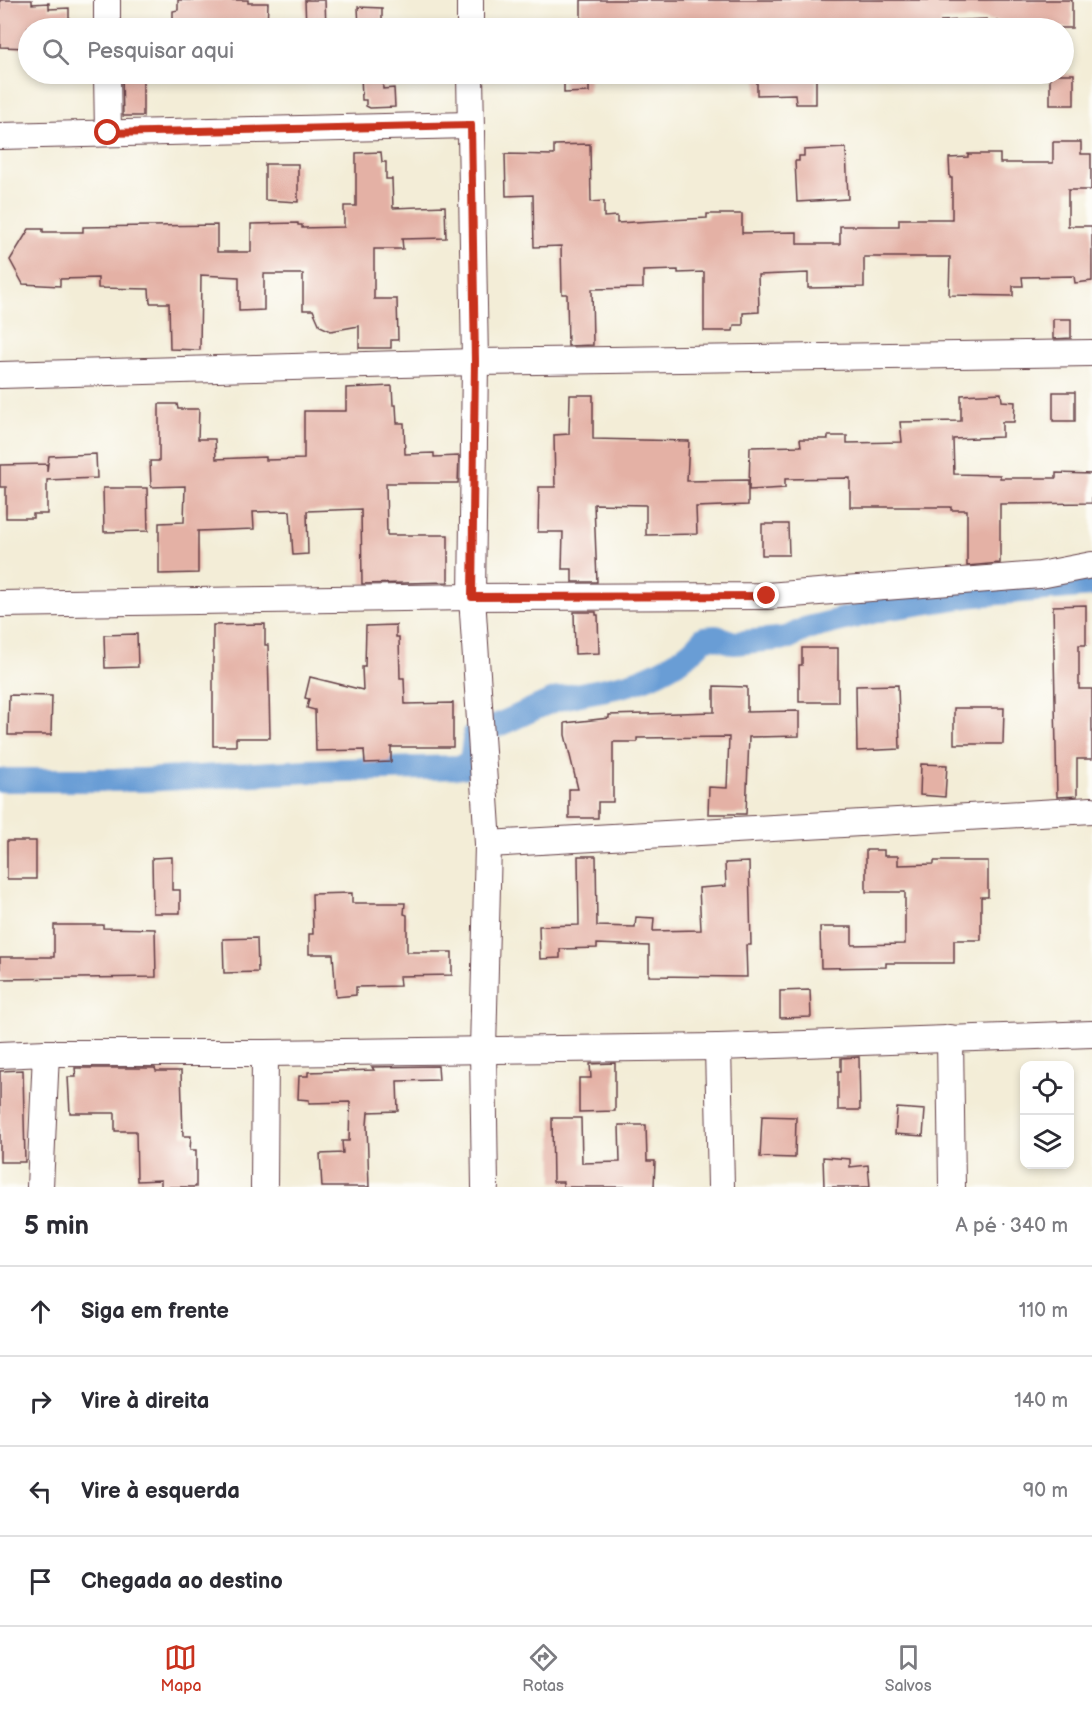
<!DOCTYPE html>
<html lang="pt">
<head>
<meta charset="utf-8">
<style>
	body { margin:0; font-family:"Balsamiq Sans",sans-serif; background:#f2f2f3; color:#2b2b33 }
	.controls { position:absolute; right:18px; bottom:18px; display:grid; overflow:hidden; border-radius:12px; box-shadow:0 3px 9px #0003 }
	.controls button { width:54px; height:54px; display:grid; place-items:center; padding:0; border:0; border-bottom:2px solid #e1e1e2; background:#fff; color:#2b2b33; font:30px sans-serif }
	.stop { position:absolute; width:18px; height:18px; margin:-14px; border:4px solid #c8321e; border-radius:50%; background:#fff }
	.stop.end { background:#c8321e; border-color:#fff; box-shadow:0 2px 6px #0008 }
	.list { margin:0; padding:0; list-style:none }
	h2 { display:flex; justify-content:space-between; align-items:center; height:78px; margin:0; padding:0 24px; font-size:26px }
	h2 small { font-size:20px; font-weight:400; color:#7c7c81 }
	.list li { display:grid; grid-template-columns:39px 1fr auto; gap:18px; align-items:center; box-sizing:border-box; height:90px; padding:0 24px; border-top:2px solid #e1e1e2 }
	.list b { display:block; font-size:22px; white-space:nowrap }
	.list em { font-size:20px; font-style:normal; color:#7c7c81 }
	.icon { flex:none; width:33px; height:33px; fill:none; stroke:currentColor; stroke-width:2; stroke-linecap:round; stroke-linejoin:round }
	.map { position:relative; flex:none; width:1092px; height:1187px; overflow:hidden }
	.search { position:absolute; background:#fff; box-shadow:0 3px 9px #0003; left:18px; right:18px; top:18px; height:66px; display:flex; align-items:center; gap:15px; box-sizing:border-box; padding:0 21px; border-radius:33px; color:#7c7c81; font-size:22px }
	.sheet { height:438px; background:#fff }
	nav { display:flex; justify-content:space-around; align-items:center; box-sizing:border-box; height:84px; border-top:2px solid #e1e1e2; background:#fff; font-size:16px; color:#7c7c81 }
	nav a { display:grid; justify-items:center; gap:3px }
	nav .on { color:#c8321e }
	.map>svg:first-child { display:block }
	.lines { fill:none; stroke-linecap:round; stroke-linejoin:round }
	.canal { stroke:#699dd5; stroke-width:24 }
	.building { fill:#e4b1a5 }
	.minor-casing { stroke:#633e45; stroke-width:28 }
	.minor { stroke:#fff; stroke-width:26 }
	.route { stroke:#c8321e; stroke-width:8 }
</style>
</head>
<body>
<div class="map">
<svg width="1092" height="1187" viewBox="0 0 1092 1187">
	<rect width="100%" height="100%" fill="#fdfcf7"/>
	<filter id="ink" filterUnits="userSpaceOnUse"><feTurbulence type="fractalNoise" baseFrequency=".0167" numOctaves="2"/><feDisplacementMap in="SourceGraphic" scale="12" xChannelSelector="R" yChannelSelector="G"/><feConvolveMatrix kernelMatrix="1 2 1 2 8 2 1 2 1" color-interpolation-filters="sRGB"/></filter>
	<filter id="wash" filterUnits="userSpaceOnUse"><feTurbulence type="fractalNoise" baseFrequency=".008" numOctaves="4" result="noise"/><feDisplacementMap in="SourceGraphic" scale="24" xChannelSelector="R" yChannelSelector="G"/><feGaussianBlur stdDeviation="1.35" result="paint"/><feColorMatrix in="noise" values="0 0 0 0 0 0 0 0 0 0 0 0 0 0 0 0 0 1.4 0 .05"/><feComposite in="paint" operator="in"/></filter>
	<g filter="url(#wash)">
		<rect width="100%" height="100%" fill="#f3edd7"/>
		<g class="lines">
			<g class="canal">
				<path d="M 486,729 C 511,722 533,707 558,699 C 583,692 610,690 635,682 C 659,673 689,658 704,638 L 716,637 L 734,643 L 787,638 L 805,629 L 884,609 L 976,595 L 1092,585"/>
				<polyline points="0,780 144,780 308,771 462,767 471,760 475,734"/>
			</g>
		</g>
		<g id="blocks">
			<g class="building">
				<polygon points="0,0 32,0 32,4 49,3 49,9 69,8 69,28 28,28 28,48 0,47"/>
				<polygon points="178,0 248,0 248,3 268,3 267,28 173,28 173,11 178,10"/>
				<polygon points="305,0 325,0 326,28 306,28"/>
				<polygon points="581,0 1072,0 1072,28 1040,28 1040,25 998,27 998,21 987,21 987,19 941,21 941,28 581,28"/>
				<polygon points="358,7 382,8 382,28 359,28"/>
				<polygon points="122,74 143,74 143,116 123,116"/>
				<polygon points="361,74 382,74 383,89 394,88 395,107 370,108 366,106 366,100 362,100"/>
				<polygon points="564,74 589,74 589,92 564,93"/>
				<polygon points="757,74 816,74 816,104 796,104 795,94 757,95"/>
				<rect x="1050" y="74" width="24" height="31"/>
				<polygon points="1053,142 1081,142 1081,154 1091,154 1091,190 1068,190 1068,226 1092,226 1092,281 1075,283 1074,276 1022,277 1023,286 1013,286 1013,296 949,295 950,257 864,257 864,287 808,288 808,273 758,275 759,312 743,313 743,325 734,325 733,331 704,331 704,272 678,273 678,270 643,271 643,288 592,289 593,345 568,346 567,294 562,294 561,246 534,247 533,195 506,196 505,154 554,155 554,145 590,144 591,202 604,201 604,217 617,216 617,223 707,218 707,214 742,214 742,233 797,232 797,244 840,244 840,226 899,226 899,219 952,219 952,178 950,178 949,158 968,157 968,154 1000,154 1000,163 1053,163"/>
				<polygon points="846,148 848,199 797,202 795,161 799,161 799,156 804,156 804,150"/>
				<polygon points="381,152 382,162 386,162 386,179 392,179 393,208 445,206 446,238 402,239 403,249 374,249 374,299 397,299 398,340 391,340 391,348 359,348 359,326 331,331 320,326 313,310 303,310 303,274 264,274 264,310 239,311 239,277 201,275 200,350 170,349 169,303 150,303 149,289 98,288 98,278 60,279 60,286 23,284 10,260 29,229 43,229 43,232 83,232 83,227 217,225 217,252 251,252 251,224 298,223 298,225 302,225 302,228 344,227 344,206 356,206 356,153"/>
				<polygon points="265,164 298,164 298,202 265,200"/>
				<polygon points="1053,319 1071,319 1071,338 1053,339"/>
				<polygon points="392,386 393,405 396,405 397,423 404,423 405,454 434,453 434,457 459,456 458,483 386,483 387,535 448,535 448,582 362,584 361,509 307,511 308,554 293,555 290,511 253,512 254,529 198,531 198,573 159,574 159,523 184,522 185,486 151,487 150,461 159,461 159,404 177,404 178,409 199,409 198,439 215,439 216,459 266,457 266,460 304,459 304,411 346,411 346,388"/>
				<rect x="1053" y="392" width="22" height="29"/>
				<polygon points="1001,393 1002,401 1015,402 1014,422 1002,422 1002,437 953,439 954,474 1000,475 1000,478 1056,478 1056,473 1092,474 1092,503 1000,504 1000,563 967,566 967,510 951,510 951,507 850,507 850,478 785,479 785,488 749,490 750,447 801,446 800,439 828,439 828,436 847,436 847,443 902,442 900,422 961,421 961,395"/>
				<polygon points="570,395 593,395 593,439 689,441 687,481 748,480 748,505 696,507 697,534 646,535 646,505 594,504 597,582 572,582 572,569 562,569 563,532 538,532 539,487 555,487 554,435 569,434"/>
				<polygon points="96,454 97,478 47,480 47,514 33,514 33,518 6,518 6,487 0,487 0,465 47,464 47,472 49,456"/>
				<polygon points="103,488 147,488 148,531 104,532"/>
				<polygon points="762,524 788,524 789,555 762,555"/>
				<polygon points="1086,605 1086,645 1079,645 1079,689 1092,689 1092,759 1077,759 1077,796 1057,797 1053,606"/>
				<polygon points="574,612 596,612 596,615 598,615 599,653 575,654"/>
				<polygon points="265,624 265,645 268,645 270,738 236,738 236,746 213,746 213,625"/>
				<polygon points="396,625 396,637 399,637 400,678 404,678 405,704 453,703 453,747 391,747 391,762 365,763 364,750 316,751 315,710 307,708 309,699 305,698 310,677 363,690 362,667 365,667 366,626"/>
				<polygon points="137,634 138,667 105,668 104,635"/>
				<polygon points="802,648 838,648 838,702 799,702 799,665 802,665"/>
				<polygon points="898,685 900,749 857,751 856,686"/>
				<polygon points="714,686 747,687 747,712 799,711 799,736 749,737 746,814 708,814 709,787 727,788 729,737 637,738 637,742 613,742 613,802 598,802 598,818 569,818 569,789 578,789 565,735 565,723 609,718 609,715 714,712"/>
				<polygon points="9,695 52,696 51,735 8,735"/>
				<polygon points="954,708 1004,708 1003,744 954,744"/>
				<polygon points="921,764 947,765 945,797 920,795"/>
				<rect x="7" y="841" width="29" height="38"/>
				<polygon points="866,850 884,850 884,856 898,856 898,865 934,864 934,861 988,861 988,897 981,897 981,940 954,940 954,963 886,963 886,967 821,968 820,927 852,927 852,945 905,944 905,892 866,892"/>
				<polygon points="578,856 596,856 597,926 635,927 636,917 654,918 653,931 701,930 699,888 726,886 725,863 749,862 751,945 746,945 747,977 649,976 649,946 597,944 597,948 560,949 560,958 540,959 539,926 579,925"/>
				<polygon points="172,857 172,890 180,890 180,913 153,913 152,858"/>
				<polygon points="352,893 352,903 405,903 404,914 407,915 407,952 452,952 452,975 399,976 400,986 356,987 356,995 336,997 333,954 309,954 309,934 313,934 312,894"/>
				<polygon points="54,925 103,925 103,928 155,929 156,977 0,979 0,957 54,957"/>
				<polygon points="257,938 258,972 224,973 223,939"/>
				<polygon points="810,990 811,1017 780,1018 780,991"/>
				<polygon points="859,1057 860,1110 838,1110 838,1071 841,1071 841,1058"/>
				<polygon points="615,1063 615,1111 579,1112 579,1078 591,1078 590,1064"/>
				<polygon points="438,1066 439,1080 397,1081 398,1111 368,1112 367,1125 369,1187 322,1187 320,1154 343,1153 342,1141 349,1141 350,1102 309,1103 309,1100 298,1099 299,1076 308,1076 308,1072 374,1070 372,1067"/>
				<polygon points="75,1068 155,1068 156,1071 181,1071 183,1136 191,1136 190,1150 196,1150 196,1187 161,1187 161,1180 137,1181 136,1131 115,1131 115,1113 70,1113 68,1077 76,1077"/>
				<polygon points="23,1070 25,1162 0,1162 0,1071"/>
				<polygon points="897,1108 925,1110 923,1136 895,1134"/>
				<polygon points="762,1116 796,1117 795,1158 760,1157"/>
				<polygon points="552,1118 581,1118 582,1163 620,1162 619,1125 646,1125 647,1161 655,1161 654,1187 563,1187 563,1182 553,1182"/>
				<polygon points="823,1157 850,1159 850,1167 868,1165 870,1187 824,1187"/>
			</g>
		</g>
	</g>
	<g filter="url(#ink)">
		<use href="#blocks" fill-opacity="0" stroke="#633e45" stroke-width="1.5"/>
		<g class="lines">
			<g class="minor-casing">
				<g id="minor">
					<polyline points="107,0 107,28"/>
					<polyline points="470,0 470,28"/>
					<polyline points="107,74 108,133"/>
					<polyline points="470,74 475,362 472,597 488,844 483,1050 485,1187"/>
					<polyline points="0,136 470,125"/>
					<polyline points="0,375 475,362 1092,353"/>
					<polyline points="0,604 472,597 767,596 1040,575 1092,565"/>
					<polyline points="488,844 1092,810"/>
					<polyline points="950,1038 952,1187"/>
					<polyline points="718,1047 721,1187"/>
					<polyline points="0,1055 46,1053 265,1053 718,1047 1092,1034"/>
					<polyline points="40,1187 46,1053"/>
					<polyline points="264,1187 265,1053"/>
				</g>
			</g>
			<use href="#minor" class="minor"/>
		</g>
	</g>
	<g class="lines" filter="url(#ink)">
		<polyline class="route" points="108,133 471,125 475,362 472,597 767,596"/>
	</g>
</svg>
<div class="controls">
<button><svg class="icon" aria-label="locate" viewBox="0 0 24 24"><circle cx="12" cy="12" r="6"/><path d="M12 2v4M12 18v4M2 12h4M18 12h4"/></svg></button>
<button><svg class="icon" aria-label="layers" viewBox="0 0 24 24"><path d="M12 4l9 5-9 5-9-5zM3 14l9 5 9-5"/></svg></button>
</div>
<div class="stop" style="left:108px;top:133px"></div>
<div class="stop end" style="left:767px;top:596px"></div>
<div class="search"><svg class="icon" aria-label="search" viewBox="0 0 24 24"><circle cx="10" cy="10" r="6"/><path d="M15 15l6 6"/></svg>Pesquisar aqui</div>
</div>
<section class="sheet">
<h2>5 min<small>A pé · 340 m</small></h2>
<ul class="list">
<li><svg class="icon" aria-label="ahead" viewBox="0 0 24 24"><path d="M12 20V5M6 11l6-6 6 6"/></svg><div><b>Siga em frente</b></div><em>110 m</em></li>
<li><svg class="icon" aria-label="right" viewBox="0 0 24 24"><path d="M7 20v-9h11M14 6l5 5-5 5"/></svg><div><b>Vire à direita</b></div><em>140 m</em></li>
<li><svg class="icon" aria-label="left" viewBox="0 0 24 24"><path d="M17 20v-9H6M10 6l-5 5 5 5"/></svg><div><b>Vire à esquerda</b></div><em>90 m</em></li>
<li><svg class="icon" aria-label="arrive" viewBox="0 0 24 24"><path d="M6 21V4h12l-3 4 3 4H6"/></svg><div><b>Chegada ao destino</b></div></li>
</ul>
</section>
<nav>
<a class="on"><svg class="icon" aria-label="map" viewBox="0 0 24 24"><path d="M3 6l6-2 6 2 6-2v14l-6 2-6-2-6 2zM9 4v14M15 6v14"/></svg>Mapa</a>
<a><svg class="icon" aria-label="directions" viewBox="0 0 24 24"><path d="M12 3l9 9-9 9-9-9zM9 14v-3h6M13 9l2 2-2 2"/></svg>Rotas</a>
<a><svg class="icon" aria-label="saved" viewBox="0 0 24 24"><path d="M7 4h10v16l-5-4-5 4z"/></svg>Salvos</a>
</nav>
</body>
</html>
